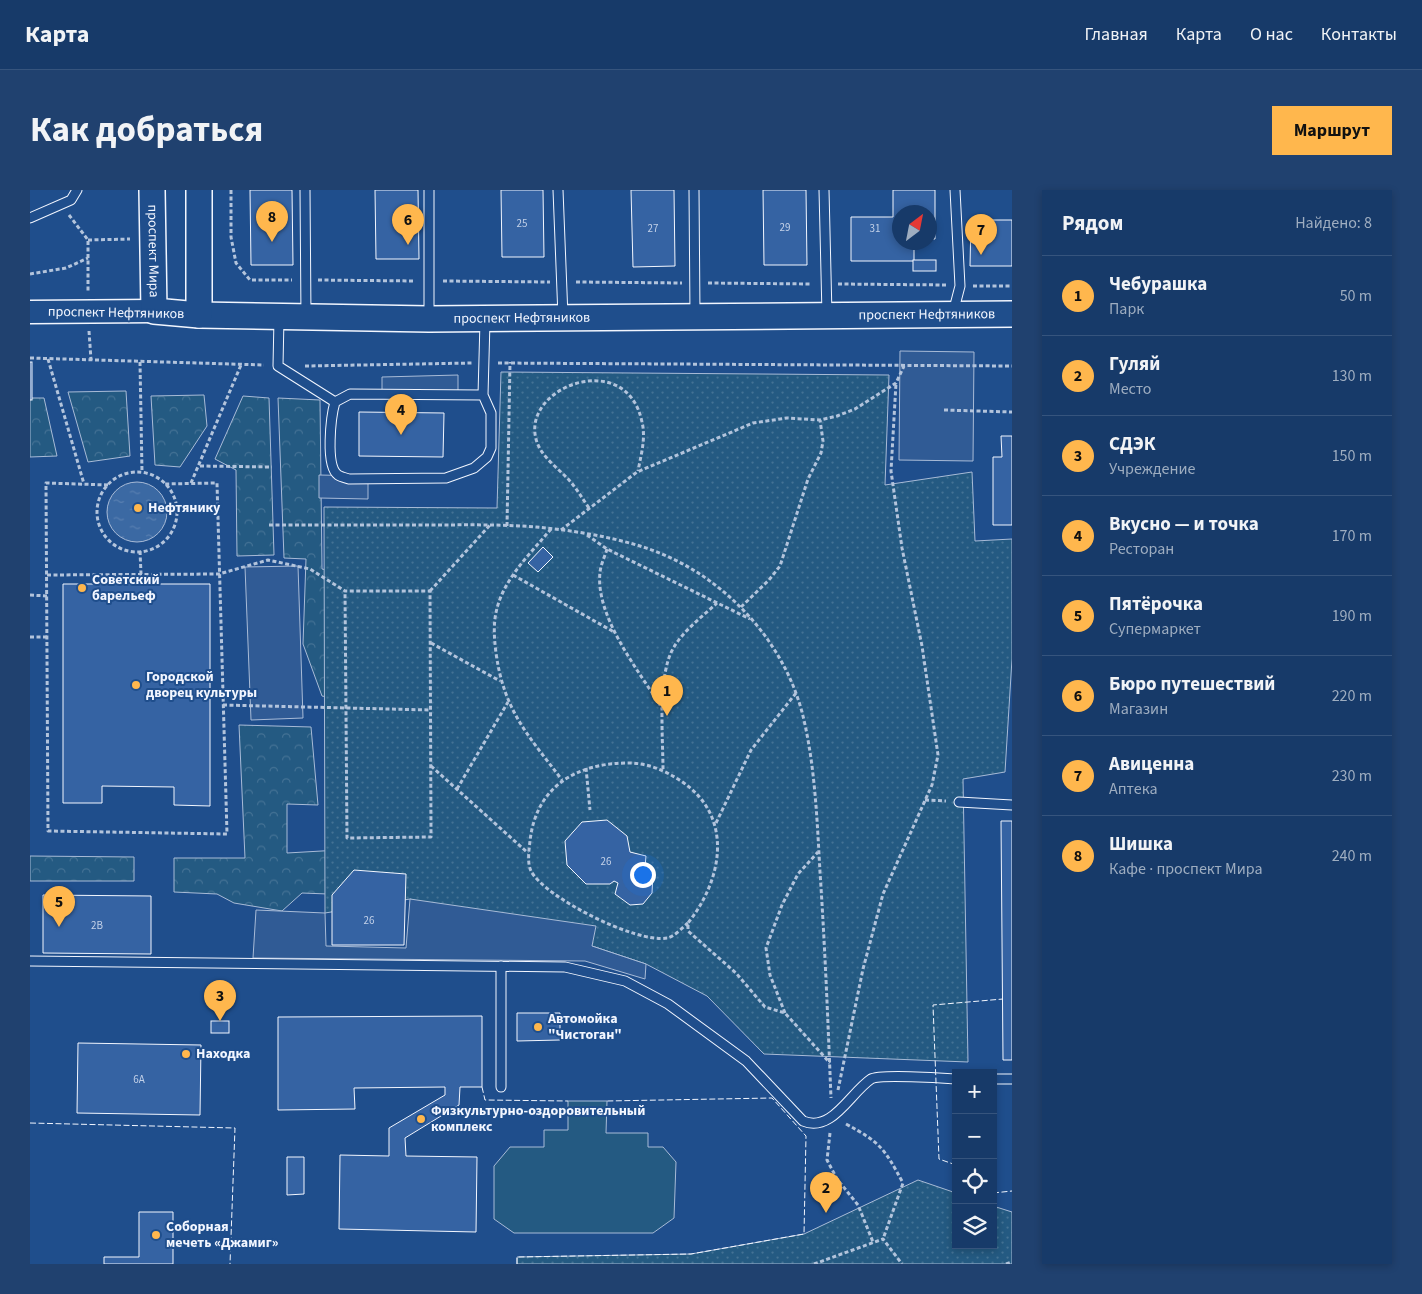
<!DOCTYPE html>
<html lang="ru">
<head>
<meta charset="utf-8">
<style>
	body { margin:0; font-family:"Source Sans 3",sans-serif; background:#20416f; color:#f1f3f6 }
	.controls { position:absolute; right:15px; bottom:15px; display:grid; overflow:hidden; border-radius:0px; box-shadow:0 2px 8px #0003 }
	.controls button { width:45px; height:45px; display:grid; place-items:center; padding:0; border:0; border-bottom:1px solid #36547d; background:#173a69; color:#f1f3f6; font:25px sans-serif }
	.compass { position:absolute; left:862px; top:15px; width:45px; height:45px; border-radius:50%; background:#173a69; box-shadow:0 2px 8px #0003; rotate:32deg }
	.you { position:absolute; left:612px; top:684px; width:18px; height:18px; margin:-12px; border:4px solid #fff; border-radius:50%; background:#1a73e8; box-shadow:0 0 0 8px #1a73e833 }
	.badge { display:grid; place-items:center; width:32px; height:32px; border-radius:50%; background:#ffb74d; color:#111; font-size:16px; font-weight:700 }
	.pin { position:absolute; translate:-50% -41px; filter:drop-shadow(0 1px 2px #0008) }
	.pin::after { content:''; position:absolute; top:26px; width:18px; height:15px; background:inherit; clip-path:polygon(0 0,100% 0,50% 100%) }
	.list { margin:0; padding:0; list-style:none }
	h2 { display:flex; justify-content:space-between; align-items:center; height:65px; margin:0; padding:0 20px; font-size:21px }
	h2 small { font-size:16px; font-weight:400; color:#9eadc0 }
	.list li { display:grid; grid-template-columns:32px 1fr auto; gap:15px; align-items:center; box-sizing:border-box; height:80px; padding:0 20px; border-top:1px solid #36547d }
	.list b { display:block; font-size:19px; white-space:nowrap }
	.list p { margin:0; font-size:16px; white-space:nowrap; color:#9eadc0 }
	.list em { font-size:16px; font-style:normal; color:#9eadc0 }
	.icon { flex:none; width:28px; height:28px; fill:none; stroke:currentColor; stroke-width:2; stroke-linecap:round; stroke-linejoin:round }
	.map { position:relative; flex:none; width:982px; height:1074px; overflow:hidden; border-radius:0px }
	header { display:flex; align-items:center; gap:30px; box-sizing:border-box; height:70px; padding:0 25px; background:#173a69; border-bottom:1px solid #36547d }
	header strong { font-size:24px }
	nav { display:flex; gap:28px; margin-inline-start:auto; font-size:18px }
	.intro { display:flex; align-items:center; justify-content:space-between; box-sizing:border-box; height:120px; padding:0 30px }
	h1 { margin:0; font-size:35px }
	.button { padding:12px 22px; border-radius:0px; background:#ffb74d; color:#111; font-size:18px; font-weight:700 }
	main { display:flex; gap:30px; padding:0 30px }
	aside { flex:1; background:#173a69; border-radius:0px; box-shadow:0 2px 8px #0003 }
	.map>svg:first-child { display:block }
	.forest { fill:url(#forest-crowns); stroke:#a8bbd7 }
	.park { fill:url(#park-dots); stroke:#a8bbd7 }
	.pitch { fill:#245a82; stroke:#a8bbd7 }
	.parking { fill:#305b95; stroke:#a8bbd7 }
	.water { fill:url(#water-ripples); stroke:#a8bbd7 }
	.building { fill:#3563a3; stroke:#f2f6ff }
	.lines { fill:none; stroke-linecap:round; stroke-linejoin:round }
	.service-casing { stroke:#f2f6ff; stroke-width:11 }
	.tertiary-casing { stroke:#f2f6ff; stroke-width:25 }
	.secondary-casing { stroke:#f2f6ff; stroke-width:28 }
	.path { stroke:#b3c4dc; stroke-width:3; stroke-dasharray:4 2.5; stroke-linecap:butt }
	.service { stroke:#1f4e8c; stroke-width:9 }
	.tertiary { stroke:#1f4e8c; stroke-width:22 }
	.secondary { stroke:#1f4e8c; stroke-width:25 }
	.fence { stroke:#f2f6ff; stroke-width:1; stroke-dasharray:6 2.5; stroke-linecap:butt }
	.poi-dot { fill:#ffb74d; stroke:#1f4e8c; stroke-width:2 }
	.labels { text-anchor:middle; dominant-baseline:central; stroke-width:4; stroke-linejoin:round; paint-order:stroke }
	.number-label { font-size:11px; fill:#c3d1e8 }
	.street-label { font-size:14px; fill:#f2f6ff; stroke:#1f4e8c }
	.poi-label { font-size:14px; font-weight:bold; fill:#f2f6ff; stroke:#1f4e8c; text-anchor:start }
</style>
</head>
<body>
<header>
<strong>Карта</strong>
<nav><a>Главная</a><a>Карта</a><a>О нас</a><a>Контакты</a></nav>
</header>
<div class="intro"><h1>Как добраться</h1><a class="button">Маршрут</a></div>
<main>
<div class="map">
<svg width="982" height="1074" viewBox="0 0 982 1074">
	<defs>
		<pattern id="forest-crowns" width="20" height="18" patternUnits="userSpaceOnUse" patternTransform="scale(1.25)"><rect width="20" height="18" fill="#245a82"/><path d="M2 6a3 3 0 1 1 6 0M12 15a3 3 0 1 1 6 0" fill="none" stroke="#447295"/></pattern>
		<pattern id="park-dots" width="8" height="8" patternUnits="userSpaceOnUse" patternTransform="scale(1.25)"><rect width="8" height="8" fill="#245a82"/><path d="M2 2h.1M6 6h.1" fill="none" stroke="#447295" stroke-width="1.8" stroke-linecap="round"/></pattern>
		<pattern id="water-ripples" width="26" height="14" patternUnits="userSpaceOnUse" patternTransform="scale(1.25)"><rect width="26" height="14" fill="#3b69a3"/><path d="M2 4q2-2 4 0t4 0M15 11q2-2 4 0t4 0" fill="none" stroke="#587fb1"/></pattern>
	</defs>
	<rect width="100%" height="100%" fill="#1f4e8c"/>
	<g class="forest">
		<polygon points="96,201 100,266 58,272 38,202"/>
		<polygon points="174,205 177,236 150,277 125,275 121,206"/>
		<polygon points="213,206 239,208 244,365 207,366 206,280 185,269"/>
		<polygon points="0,208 14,208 27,266 0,267"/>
		<polygon points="248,208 290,210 292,379 301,381 302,508 292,506 273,454 276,369 254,368"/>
		<polygon points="209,535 281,537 288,615 257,614 257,663 309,660 298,704 272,703 252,721 204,713 187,704 144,702 144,668 215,668"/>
		<polygon points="0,666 104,667 104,691 0,691"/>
	</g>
	<g class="park">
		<polygon points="471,182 859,185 855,295 942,282 945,351 982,349 982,469 975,582 933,589 938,872 734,864 677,806 616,774 562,756 380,709 295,723 294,317 467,318"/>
		<polygon points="888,990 926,1003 926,1055 963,1055 963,1016 982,1022 982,1074 487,1074 487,1067 661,1064 774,1044"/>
	</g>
	<polygon class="pitch" points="538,911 577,911 576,943 618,943 618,957 633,957 646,972 644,1028 623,1043 484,1043 464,1029 464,976 480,957 514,957 514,940 538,940"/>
	<g class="parking">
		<polygon points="870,161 944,162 943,271 869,270"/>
		<polygon points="428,185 428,204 352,206 352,187"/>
		<polygon points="289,285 338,286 338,309 289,308"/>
		<polygon points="268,376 273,528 221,530 215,377"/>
		<polygon points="380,709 566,736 562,756 616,774 615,789 555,771 223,768 226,720 295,723 296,756 376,758"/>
	</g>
	<circle class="water" cx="107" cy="322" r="30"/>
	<g class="building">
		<polygon points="220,0 262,0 263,75 221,75"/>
		<polygon points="345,0 388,0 389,69 346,69"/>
		<polygon points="471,0 513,0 514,67 472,67"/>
		<polygon points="601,0 644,0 645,76 603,77"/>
		<polygon points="733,0 776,0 777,75 734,75"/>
		<polygon points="863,0 905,0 905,49 899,49 899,22 869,22 869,52 884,52 884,71 821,71 821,27 863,27"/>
		<polygon points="941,30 982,30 982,76 940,76"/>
		<rect x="883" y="70" width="23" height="11"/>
		<rect x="0" y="172" width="2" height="38"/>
		<polygon points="329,222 414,223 413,267 329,266"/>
		<polygon points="971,246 982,246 982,335 963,335 963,267 972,267"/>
		<polygon points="513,357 523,367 508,382 498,373"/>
		<polygon points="33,394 180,394 180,616 144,615 144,597 72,596 72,613 33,613"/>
		<polygon points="577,630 597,646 600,662 616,666 615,677 623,683 622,703 613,714 600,715 585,704 588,693 584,691 580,694 556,694 537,675 535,651 552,632"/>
		<polygon points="971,631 982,631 982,870 973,870"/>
		<polygon points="324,680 376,684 374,755 302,755 302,705"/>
		<polygon points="13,705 121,706 121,764 13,763"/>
		<polygon points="487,823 530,823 530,850 487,851"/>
		<polygon points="452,826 452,897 430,897 429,915 375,948 376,966 447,967 446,1042 309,1039 310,965 359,966 359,938 415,905 415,897 324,898 325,919 248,920 248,827"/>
		<rect x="181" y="831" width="18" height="12"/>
		<polygon points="48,853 171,855 170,925 47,923"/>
		<polygon points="257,967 274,967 274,1004 257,1005"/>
		<polygon points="109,1022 143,1022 143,1074 74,1074 74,1067 109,1067"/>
	</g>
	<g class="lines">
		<g class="service-casing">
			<g id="service">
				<polyline points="275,0 276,126"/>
				<polyline points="399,0 399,127"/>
				<polyline points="528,0 533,127"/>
				<polyline points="664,0 665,125"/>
				<polyline points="794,0 797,125"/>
				<polyline points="0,28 41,10 47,0"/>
				<polyline points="923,123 930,96 925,0"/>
				<polyline points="249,128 248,176 305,212"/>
				<path d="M 453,205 L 320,204 L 305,212 C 301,226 295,276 308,285 C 311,287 316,288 319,289 L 416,288 L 444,278 L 457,267 L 461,258 L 461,223 L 453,205 L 455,131"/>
				<polyline points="929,612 982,615"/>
				<path d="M 0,771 L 535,777 L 595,791 L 638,814 L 716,871 L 773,931 C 802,943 820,903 841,889 C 849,884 912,888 926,889"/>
				<polyline points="471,776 471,897"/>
				<polyline points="963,889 982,889"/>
			</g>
		</g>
		<g class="tertiary-casing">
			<polyline id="tertiary" points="0,122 124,121"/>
		</g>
		<g class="secondary-casing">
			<g id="secondary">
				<path id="s1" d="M 122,0 L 124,121 L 169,125 L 399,129 L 982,124"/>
				<polyline points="169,125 169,0"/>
			</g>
		</g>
		<g class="path">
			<polyline points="201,0 201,47 206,73 220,90 262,90"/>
			<polyline points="39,25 58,50 58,102"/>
			<polyline points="58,50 100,49"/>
			<polyline points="0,84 36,78 58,68"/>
			<polyline points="288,90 385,91"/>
			<polyline points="413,91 520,92"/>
			<polyline points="546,92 652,93"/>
			<polyline points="678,93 782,94"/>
			<polyline points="808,94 917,95"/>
			<polyline points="943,96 982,96"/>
			<polyline points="59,141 61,170"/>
			<polyline points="0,168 234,175"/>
			<polyline points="18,169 54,294"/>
			<polyline points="110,172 112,282"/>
			<polyline points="468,173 982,176"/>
			<polyline points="275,176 442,173"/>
			<polyline points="914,220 982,222"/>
			<polyline points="170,276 242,277"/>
			<circle cx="107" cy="322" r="40"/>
			<polyline points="161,293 211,175"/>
			<polyline points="78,295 16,293 18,641 197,644 187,293 135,294"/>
			<path d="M 559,318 C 552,308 547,299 539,290 C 528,278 510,266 506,249 C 492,196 597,158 612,232 C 616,248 611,265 608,281"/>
			<path d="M 239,335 C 291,335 343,335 395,335 C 432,335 469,334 506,337 C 540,340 577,346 610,356 C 686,379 751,444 772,522 C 785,573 787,629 790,682 C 795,757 798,833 801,908"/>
			<polyline points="477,336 480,172"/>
			<path d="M 521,339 C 505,358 485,378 474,400 C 463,422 463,439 466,463 C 474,521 498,545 532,590"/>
			<polyline points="531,340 607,282 723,233 757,228 790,230 807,226 825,219 866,193 874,176"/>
			<polyline points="557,345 577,359 720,429"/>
			<path d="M 577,359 C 575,366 571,374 570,382 C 565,427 609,481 632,518"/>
			<polyline points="110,361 111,384"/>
			<polyline points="17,385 189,384 238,370 280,379 315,401 400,401 401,647 317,648 315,401"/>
			<polyline points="483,385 584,442"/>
			<polyline points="400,401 460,335"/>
			<polyline points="0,405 17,406"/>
			<polyline points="711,417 739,390 750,376 778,289 791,263 793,251 790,230"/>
			<polyline points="0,447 17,447"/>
			<polyline points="401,453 470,491"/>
			<polyline points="193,515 400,520"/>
			<polyline points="401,576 498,663"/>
			<polyline points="556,578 560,620"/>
			<path d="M 633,579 C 633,548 627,484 644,457 C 654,440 673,426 687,413"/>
			<polyline points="427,599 478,512"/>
			<polyline points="895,610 916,611"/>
			<polyline points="686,633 721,560 766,503"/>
			<path d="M 658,733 C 652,738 644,747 637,748 C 607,754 514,707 501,681 C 497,673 499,660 500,651 C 506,596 547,573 598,573 C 618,573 634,580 651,591 C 704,626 693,689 658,733 L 658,741 L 706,783 L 735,817 L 755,823 L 800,873"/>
			<polyline points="755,823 740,785 736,758 752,715 768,684 788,662"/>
			<polyline points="808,900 833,779 853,704 902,595 908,565 892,456 872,358 861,281 866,193"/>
			<path d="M 816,934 C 851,953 854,958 873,993 L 853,1049"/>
			<polyline points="800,943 797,970 807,989 828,1015 843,1052"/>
			<polyline points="784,1074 853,1049 872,1074"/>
			<polyline points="976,1074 982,1072"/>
		</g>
		<use href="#service" class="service"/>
		<use href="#tertiary" class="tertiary"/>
		<use href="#secondary" class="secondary"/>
		<g class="fence">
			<polyline points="452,897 455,910 538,911"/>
			<polyline points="0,933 205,938 200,1074"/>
			<polyline points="926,975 909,969 903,815 973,809"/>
			<polyline points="963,1003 982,1001"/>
			<polyline points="487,1074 487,1067 661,1064 774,1044 776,946 742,908 577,911"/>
		</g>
	</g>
	<g class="poi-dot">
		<circle cx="108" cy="318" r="5"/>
		<circle cx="52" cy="398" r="5"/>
		<circle cx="106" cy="495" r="5"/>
		<circle cx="508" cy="837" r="5"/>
		<circle cx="156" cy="864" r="5"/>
		<circle cx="391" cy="929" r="5"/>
		<circle cx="126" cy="1045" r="5"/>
	</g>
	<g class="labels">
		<g class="number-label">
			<text x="492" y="33">25</text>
			<text x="755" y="37">29</text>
			<text x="623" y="38">27</text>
			<text x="845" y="38">31</text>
			<text x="576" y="671">26</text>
			<text x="339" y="730">26</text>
			<text x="67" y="735">2В</text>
			<text x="109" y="889">6А</text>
		</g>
		<g class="street-label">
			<text stroke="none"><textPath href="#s1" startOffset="61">проспект Мира</textPath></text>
			<text transform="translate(86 123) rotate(1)">проспект Нефтяников</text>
			<text stroke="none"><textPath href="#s1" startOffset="894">проспект Нефтяников</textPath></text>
			<text stroke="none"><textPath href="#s1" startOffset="489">проспект Нефтяников</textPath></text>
		</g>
		<g class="poi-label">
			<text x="118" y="318">Нефтянику</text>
			<text x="62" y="390">Советский<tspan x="62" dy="16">барельеф</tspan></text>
			<text x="116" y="487">Городской<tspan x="116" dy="16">дворец культуры</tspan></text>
			<text x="518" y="829">Автомойка<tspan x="518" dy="16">"Чистоган"</tspan></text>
			<text x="166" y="864">Находка</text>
			<text x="401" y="921">Физкультурно-оздоровительный<tspan x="401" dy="16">комплекс</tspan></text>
			<text x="136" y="1037">Соборная<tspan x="136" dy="16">мечеть «Джамиг»</tspan></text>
		</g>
	</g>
</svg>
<div class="controls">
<button>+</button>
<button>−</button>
<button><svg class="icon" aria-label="locate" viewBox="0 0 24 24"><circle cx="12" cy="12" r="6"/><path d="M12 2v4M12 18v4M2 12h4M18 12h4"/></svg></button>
<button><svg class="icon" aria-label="layers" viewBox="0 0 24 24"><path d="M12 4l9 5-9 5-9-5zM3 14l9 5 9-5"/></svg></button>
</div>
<svg class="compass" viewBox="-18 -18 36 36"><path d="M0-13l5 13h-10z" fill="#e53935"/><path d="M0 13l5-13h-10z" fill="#9eadc0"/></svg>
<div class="you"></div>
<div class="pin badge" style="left:637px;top:526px">1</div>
<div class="pin badge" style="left:796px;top:1023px">2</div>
<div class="pin badge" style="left:190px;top:831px">3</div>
<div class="pin badge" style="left:371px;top:245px">4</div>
<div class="pin badge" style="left:29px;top:737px">5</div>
<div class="pin badge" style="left:378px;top:55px">6</div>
<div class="pin badge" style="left:951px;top:65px">7</div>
<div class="pin badge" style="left:242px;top:52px">8</div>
</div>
<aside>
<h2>Рядом<small>Найдено: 8</small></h2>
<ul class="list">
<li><span class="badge">1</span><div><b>Чебурашка</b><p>Парк</p></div><em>50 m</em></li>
<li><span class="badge">2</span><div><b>Гуляй</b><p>Место</p></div><em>130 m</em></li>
<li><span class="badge">3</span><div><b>СДЭК</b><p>Учреждение</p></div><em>150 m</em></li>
<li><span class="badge">4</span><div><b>Вкусно — и точка</b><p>Ресторан</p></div><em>170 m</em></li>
<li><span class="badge">5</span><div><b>Пятёрочка</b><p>Супермаркет</p></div><em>190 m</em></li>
<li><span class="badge">6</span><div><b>Бюро путешествий</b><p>Магазин</p></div><em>220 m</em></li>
<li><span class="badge">7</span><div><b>Авиценна</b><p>Аптека</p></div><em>230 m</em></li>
<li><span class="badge">8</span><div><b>Шишка</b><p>Кафе · проспект Мира</p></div><em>240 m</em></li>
</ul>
</aside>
</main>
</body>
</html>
